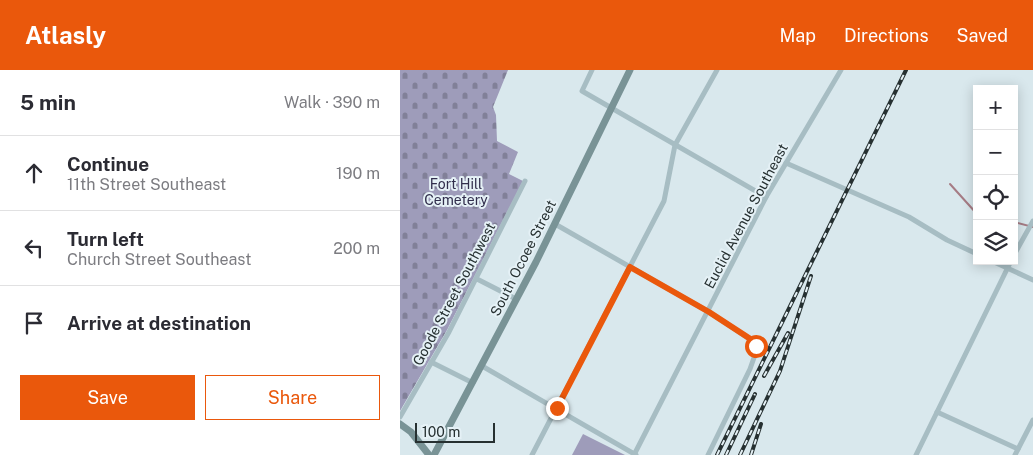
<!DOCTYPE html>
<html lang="en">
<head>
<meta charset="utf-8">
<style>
	body { margin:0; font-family:"Public Sans",sans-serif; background:#f2f2f3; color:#2b2b33 }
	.controls { position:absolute; right:15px; top:15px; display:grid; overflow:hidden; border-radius:0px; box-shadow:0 2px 12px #0003 }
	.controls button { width:45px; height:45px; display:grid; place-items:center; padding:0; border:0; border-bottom:1px solid #e1e1e2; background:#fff; color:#2b2b33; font:25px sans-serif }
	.scale { position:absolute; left:15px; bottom:12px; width:80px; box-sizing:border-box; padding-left:5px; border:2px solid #263031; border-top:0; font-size:14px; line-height:18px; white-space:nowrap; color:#263031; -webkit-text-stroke:4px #e5f1f6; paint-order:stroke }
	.stop { position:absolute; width:15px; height:15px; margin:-11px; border:4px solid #ea580c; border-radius:50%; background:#fff }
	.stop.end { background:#ea580c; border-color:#fff; box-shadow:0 1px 5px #0008 }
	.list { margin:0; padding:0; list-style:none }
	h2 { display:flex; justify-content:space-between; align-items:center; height:65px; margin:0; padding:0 20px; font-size:21px }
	h2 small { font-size:16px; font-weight:400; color:#7c7c81 }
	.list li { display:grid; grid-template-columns:32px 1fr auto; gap:15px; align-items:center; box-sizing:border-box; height:75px; padding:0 20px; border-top:1px solid #e1e1e2 }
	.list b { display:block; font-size:19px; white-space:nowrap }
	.list p { margin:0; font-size:16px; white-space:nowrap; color:#7c7c81 }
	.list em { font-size:16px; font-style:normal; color:#7c7c81 }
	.actions { display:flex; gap:10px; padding:15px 20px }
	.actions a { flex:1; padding:11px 0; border:1px solid #ea580c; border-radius:0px; text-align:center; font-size:18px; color:#ea580c }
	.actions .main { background:#ea580c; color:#fff }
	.icon { flex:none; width:28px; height:28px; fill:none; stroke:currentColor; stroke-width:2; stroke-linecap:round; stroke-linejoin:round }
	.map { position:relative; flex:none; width:633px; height:385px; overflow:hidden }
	header { display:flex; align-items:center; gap:30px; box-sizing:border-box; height:70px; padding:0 25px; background:#ea580c; color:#fff }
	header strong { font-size:24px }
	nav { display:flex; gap:28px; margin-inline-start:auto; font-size:18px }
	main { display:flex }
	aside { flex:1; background:#fff }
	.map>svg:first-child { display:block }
	.green { fill:#9e9cba }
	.cemetery { fill:url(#cemetery-stones) }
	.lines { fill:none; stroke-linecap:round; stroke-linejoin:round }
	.stream { stroke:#a67c85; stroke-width:2 }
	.street { stroke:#a7bdc3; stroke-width:5 }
	.secondary { stroke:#799396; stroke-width:7 }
	.rail-casing { stroke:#263031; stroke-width:4 }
	.rail { stroke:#e5f1f6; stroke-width:2; stroke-dasharray:5.5; stroke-linecap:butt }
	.route { stroke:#ea580c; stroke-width:6 }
	.labels { text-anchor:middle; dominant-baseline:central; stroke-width:4; stroke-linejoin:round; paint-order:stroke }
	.park-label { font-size:14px; fill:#312e4c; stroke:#e5f1f6 }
	.street-label { font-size:14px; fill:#263031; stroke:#e5f1f6 }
</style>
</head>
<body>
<header>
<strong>Atlasly</strong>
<nav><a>Map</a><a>Directions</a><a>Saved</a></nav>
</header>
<main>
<aside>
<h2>5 min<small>Walk · 390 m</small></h2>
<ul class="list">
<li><svg class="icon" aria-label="ahead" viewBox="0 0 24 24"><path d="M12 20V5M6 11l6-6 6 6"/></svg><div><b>Continue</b><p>11th Street Southeast</p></div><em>190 m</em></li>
<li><svg class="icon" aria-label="left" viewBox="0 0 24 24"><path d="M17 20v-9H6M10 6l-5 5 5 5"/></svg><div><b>Turn left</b><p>Church Street Southeast</p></div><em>200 m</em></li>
<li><svg class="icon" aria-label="arrive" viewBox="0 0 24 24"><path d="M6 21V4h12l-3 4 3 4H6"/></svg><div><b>Arrive at destination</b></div></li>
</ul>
<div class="actions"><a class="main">Save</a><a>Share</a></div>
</aside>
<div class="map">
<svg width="633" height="385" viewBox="0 0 633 385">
	<defs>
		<pattern id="cemetery-stones" width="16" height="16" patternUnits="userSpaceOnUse" patternTransform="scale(1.25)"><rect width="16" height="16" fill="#9e9cba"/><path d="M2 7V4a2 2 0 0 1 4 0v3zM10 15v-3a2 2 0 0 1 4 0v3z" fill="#818098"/></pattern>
	</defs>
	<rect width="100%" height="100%" fill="#d9e8ed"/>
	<polygon class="green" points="183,364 225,385 172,385"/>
	<polygon class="cemetery" points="0,0 108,0 93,37 96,45 97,71 118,82 109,104 123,111 47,260 0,341"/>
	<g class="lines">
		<g class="stream">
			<polyline points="550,114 577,144"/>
			<polyline points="614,152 633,157"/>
		</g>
		<g class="street">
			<polyline points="192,0 182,21 366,127"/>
			<polyline points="386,93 509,147 547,170 577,184"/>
			<polyline points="155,154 309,242 354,272 356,276 356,282 350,299 308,385"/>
			<polyline points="614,185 633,151"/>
			<polyline points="592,191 633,210"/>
			<polyline points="77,209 116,229"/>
			<polyline points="31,292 73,313"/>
			<polyline points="82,296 236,385"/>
			<polyline points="537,342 618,379"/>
			<polyline points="0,347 49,262 125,111"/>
			<polyline points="132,385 264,131 275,75 317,0"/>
			<polyline points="234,385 366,127 441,0"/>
			<polyline points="516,385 611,191"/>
			<polyline points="615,385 633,350"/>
		</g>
		<g class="secondary">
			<polyline points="0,354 11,362 29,385"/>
			<polyline points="34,385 136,192 230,0"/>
		</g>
		<g class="rail-casing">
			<g id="rail">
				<polyline points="364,306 388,263"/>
				<polyline points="317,385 506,0"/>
				<polyline points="326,385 355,324"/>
				<polyline points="340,385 380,301 411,206"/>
				<polyline points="351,385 361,354"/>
			</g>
		</g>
		<use href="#rail" class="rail"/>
	</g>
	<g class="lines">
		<polyline class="route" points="157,338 230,197 309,242 352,270 356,276"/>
	</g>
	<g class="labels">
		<g class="park-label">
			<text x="56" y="114">Fort Hill<tspan x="56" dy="16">Cemetery</tspan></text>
		</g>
		<g class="street-label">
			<text transform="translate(346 146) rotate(-62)">Euclid Avenue Southeast</text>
			<text transform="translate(123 188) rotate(-63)">South Ocoee Street</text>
			<text transform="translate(54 224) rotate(-62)">Goode Street Southwest</text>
		</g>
	</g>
</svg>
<div class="controls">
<button>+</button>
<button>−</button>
<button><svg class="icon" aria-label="locate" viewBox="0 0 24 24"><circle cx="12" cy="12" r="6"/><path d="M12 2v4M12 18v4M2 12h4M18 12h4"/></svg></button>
<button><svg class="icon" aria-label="layers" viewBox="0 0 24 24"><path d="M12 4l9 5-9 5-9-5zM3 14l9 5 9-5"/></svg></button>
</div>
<div class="scale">100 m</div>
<div class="stop" style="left:356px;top:276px"></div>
<div class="stop end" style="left:157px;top:338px"></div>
</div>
</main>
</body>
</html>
